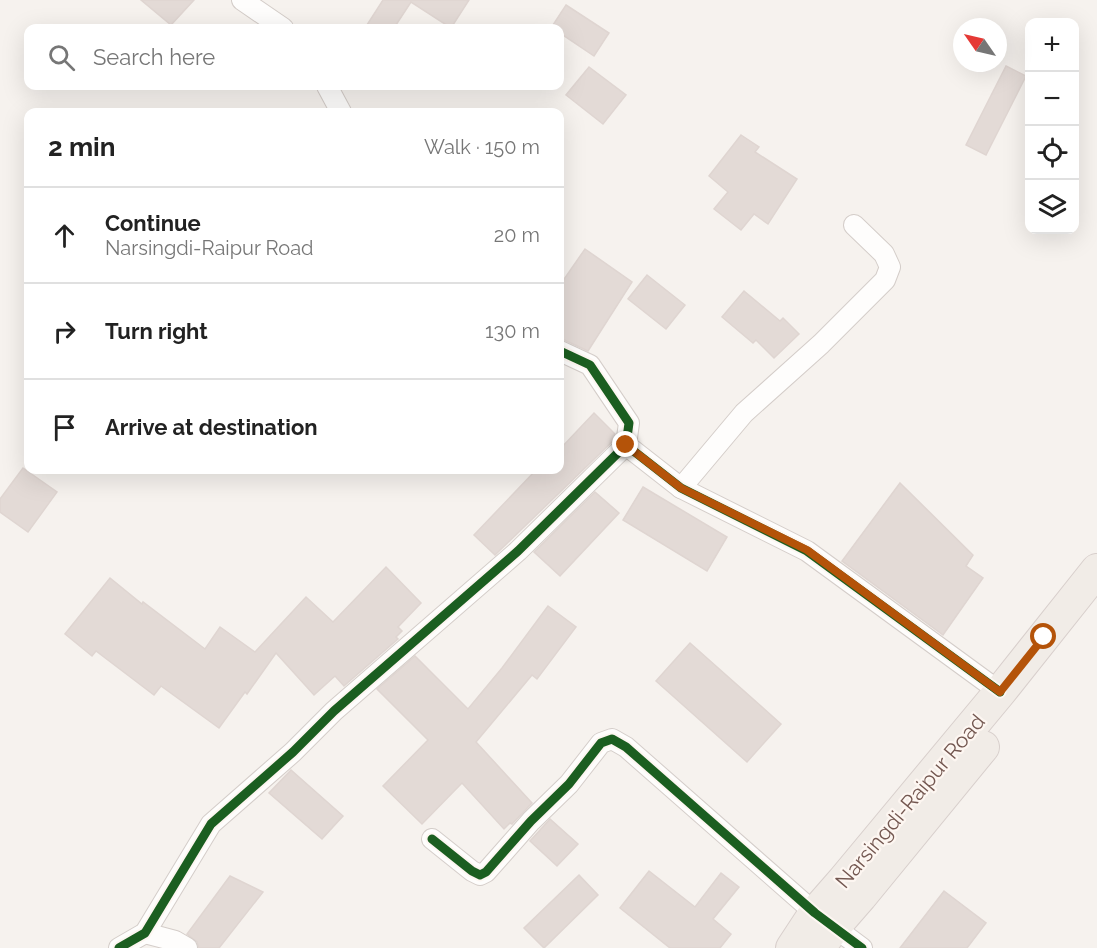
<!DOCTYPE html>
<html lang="en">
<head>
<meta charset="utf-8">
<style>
	body { margin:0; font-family:Raleway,sans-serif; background:#f2f2f2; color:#222 }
	.controls { position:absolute; right:18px; top:18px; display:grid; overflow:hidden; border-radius:12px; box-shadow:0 6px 24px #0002 }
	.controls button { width:54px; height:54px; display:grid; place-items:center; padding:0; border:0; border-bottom:2px solid #e0e0e0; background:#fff; color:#222; font:30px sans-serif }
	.compass { position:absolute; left:953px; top:18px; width:54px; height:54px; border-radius:50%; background:#fff; box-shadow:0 6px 24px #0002; rotate:304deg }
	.stop { position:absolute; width:18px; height:18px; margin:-14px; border:4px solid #b45309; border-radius:50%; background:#fff }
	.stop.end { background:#b45309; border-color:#fff; box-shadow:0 2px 6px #0008 }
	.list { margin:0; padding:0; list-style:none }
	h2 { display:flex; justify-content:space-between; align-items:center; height:78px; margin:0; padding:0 24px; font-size:26px }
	h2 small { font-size:20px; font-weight:400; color:#767676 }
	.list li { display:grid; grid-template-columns:39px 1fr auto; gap:18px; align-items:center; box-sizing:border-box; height:96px; padding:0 24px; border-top:2px solid #e0e0e0 }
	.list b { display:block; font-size:22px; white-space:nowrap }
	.list p { margin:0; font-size:20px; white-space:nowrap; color:#767676 }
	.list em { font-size:20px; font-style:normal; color:#767676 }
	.icon { flex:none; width:33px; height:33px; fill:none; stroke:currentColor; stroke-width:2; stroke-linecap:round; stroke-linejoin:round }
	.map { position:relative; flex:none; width:1097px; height:948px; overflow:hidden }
	.search { position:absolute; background:#fff; box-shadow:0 6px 24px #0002; left:24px; top:24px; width:540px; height:66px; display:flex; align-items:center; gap:15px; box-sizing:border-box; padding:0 21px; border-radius:12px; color:#767676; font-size:22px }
	.panel { position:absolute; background:#fff; box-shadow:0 6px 24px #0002; left:24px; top:108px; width:540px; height:366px; border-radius:12px }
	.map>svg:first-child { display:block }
	.building { fill:#e3dad6; stroke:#dfd5d1; stroke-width:1.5 }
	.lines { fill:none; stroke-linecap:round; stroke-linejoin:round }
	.minor-casing { stroke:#d4cdc9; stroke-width:22 }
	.primary-casing { stroke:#d8cfcc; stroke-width:34 }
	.minor { stroke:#fefdfc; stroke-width:20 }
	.primary { stroke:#f1ece7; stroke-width:32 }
	.cycleway-casing { stroke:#fdf6f1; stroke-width:13 }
	.cycleway { stroke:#1b5e20; stroke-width:9 }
	.route { stroke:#b45309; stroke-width:8 }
	.labels { text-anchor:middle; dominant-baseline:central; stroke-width:4.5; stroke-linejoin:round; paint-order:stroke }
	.street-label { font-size:21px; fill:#735750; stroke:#fdf6f1 }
</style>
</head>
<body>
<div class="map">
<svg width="1097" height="948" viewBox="0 0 1097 948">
	<rect width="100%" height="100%" fill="#f6f2ee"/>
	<g class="building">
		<polygon points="141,0 194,0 171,25"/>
		<polygon points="383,0 469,0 451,28 411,2 394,28 365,28"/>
		<polygon points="566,5 609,33 594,56 560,33 560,28 551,28"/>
		<polygon points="1006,66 1026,76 986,155 966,145"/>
		<polygon points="589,67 626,95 603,124 566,95"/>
		<polygon points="741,135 759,147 755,152 797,179 768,224 754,214 741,230 714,209 728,192 709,176"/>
		<polygon points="585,249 632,282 588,351 560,338 560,285"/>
		<polygon points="647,275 685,305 666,329 628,299"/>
		<polygon points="744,291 780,321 783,318 799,334 774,358 756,340 753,343 722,317"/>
		<polygon points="594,413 615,434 615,439 495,555 474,535 536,470 560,470 560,449"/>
		<polygon points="23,468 57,492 28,532 0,512 0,499"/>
		<polygon points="900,483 973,555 966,566 983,578 943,635 842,561"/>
		<polygon points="643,487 727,537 707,571 623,520"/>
		<polygon points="595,492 619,513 560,576 534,552"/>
		<polygon points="386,567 421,603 398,627 402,631 396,637 398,639 344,686 335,676 314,695 276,653 247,694 245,692 219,728 161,686 154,695 96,651 92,656 65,634 110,578 142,604 143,602 205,649 220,627 255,652 306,597 333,622"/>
		<polygon points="548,606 576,627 537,679 532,675 476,742 532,803 512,824 510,823 504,829 462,783 422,824 383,786 428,740 377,689 415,656 468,709 502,668"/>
		<polygon points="690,643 781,724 747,762 656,681"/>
		<polygon points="291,770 343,816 322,839 269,793"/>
		<polygon points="550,819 578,844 557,866 530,841"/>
		<polygon points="649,871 695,907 721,873 739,887 713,919 731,934 720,948 670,948 620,908"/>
		<polygon points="579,875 598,895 544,948 524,928"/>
		<polygon points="230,876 263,892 219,948 199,948 197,942 187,934"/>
		<polygon points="944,891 986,923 967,948 900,948"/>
	</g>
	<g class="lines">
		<g class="minor-casing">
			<g id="minor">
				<polyline points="242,0 283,28"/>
				<polyline points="327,86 341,112"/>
				<polyline points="626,445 681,488 807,551 1000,692"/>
				<polyline points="681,488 744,413 821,344 885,280 890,267 884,254 854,225"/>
				<polyline points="432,839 472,871 480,875 486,872 531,821 569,784 601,743 612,739 626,747 815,913 862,948"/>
				<polyline points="145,933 175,941 187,948"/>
				<polyline points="119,948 145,933 211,824 293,752 334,711 518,551 626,445 629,423 590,365 560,351"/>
			</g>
		</g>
		<g class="primary-casing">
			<g id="primary">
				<polyline points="792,948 815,913 843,881 1000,692 1097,570"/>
				<polyline points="819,948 834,927 861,896 983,747"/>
			</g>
		</g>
		<use href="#minor" class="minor"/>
		<use href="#primary" class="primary"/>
		<g class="cycleway-casing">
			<g id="cycleway">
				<polyline points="626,445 681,488 807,551 1000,692"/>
				<polyline points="432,839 472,871 480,875 486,872 531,821 569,784 601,743 612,739 626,747 815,913 862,948"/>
				<polyline points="119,948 145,933 211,824 293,752 334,711 518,551 626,445 629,423 590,365 560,351"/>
			</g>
		</g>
		<use href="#cycleway" class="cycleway"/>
	</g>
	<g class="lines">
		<polyline class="route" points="626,445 681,488 807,550 1000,692 1044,637"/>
	</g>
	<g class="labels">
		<g class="street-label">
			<text transform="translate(910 801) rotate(-50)">Narsingdi-Raipur Road</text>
		</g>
	</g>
</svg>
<div class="controls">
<button>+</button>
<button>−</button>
<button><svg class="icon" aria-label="locate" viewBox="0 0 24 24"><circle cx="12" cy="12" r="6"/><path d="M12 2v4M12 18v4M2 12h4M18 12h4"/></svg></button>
<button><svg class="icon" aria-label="layers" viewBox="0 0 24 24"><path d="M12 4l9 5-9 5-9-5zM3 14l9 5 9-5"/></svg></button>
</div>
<svg class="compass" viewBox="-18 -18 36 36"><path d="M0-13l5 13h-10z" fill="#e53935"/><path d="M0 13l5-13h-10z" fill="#767676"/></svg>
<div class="stop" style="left:1044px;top:637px"></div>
<div class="stop end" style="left:626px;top:445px"></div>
<div class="search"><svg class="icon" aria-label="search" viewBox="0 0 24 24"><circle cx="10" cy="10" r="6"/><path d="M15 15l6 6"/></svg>Search here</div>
<section class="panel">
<h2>2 min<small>Walk · 150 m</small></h2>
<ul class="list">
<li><svg class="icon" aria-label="ahead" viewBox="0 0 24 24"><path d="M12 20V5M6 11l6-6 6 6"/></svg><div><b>Continue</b><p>Narsingdi-Raipur Road</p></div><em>20 m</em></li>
<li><svg class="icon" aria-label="right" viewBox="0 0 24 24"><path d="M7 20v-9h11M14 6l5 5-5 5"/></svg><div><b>Turn right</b></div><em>130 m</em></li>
<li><svg class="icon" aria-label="arrive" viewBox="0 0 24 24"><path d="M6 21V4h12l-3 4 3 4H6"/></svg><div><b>Arrive at destination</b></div></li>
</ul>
</section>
</div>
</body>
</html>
